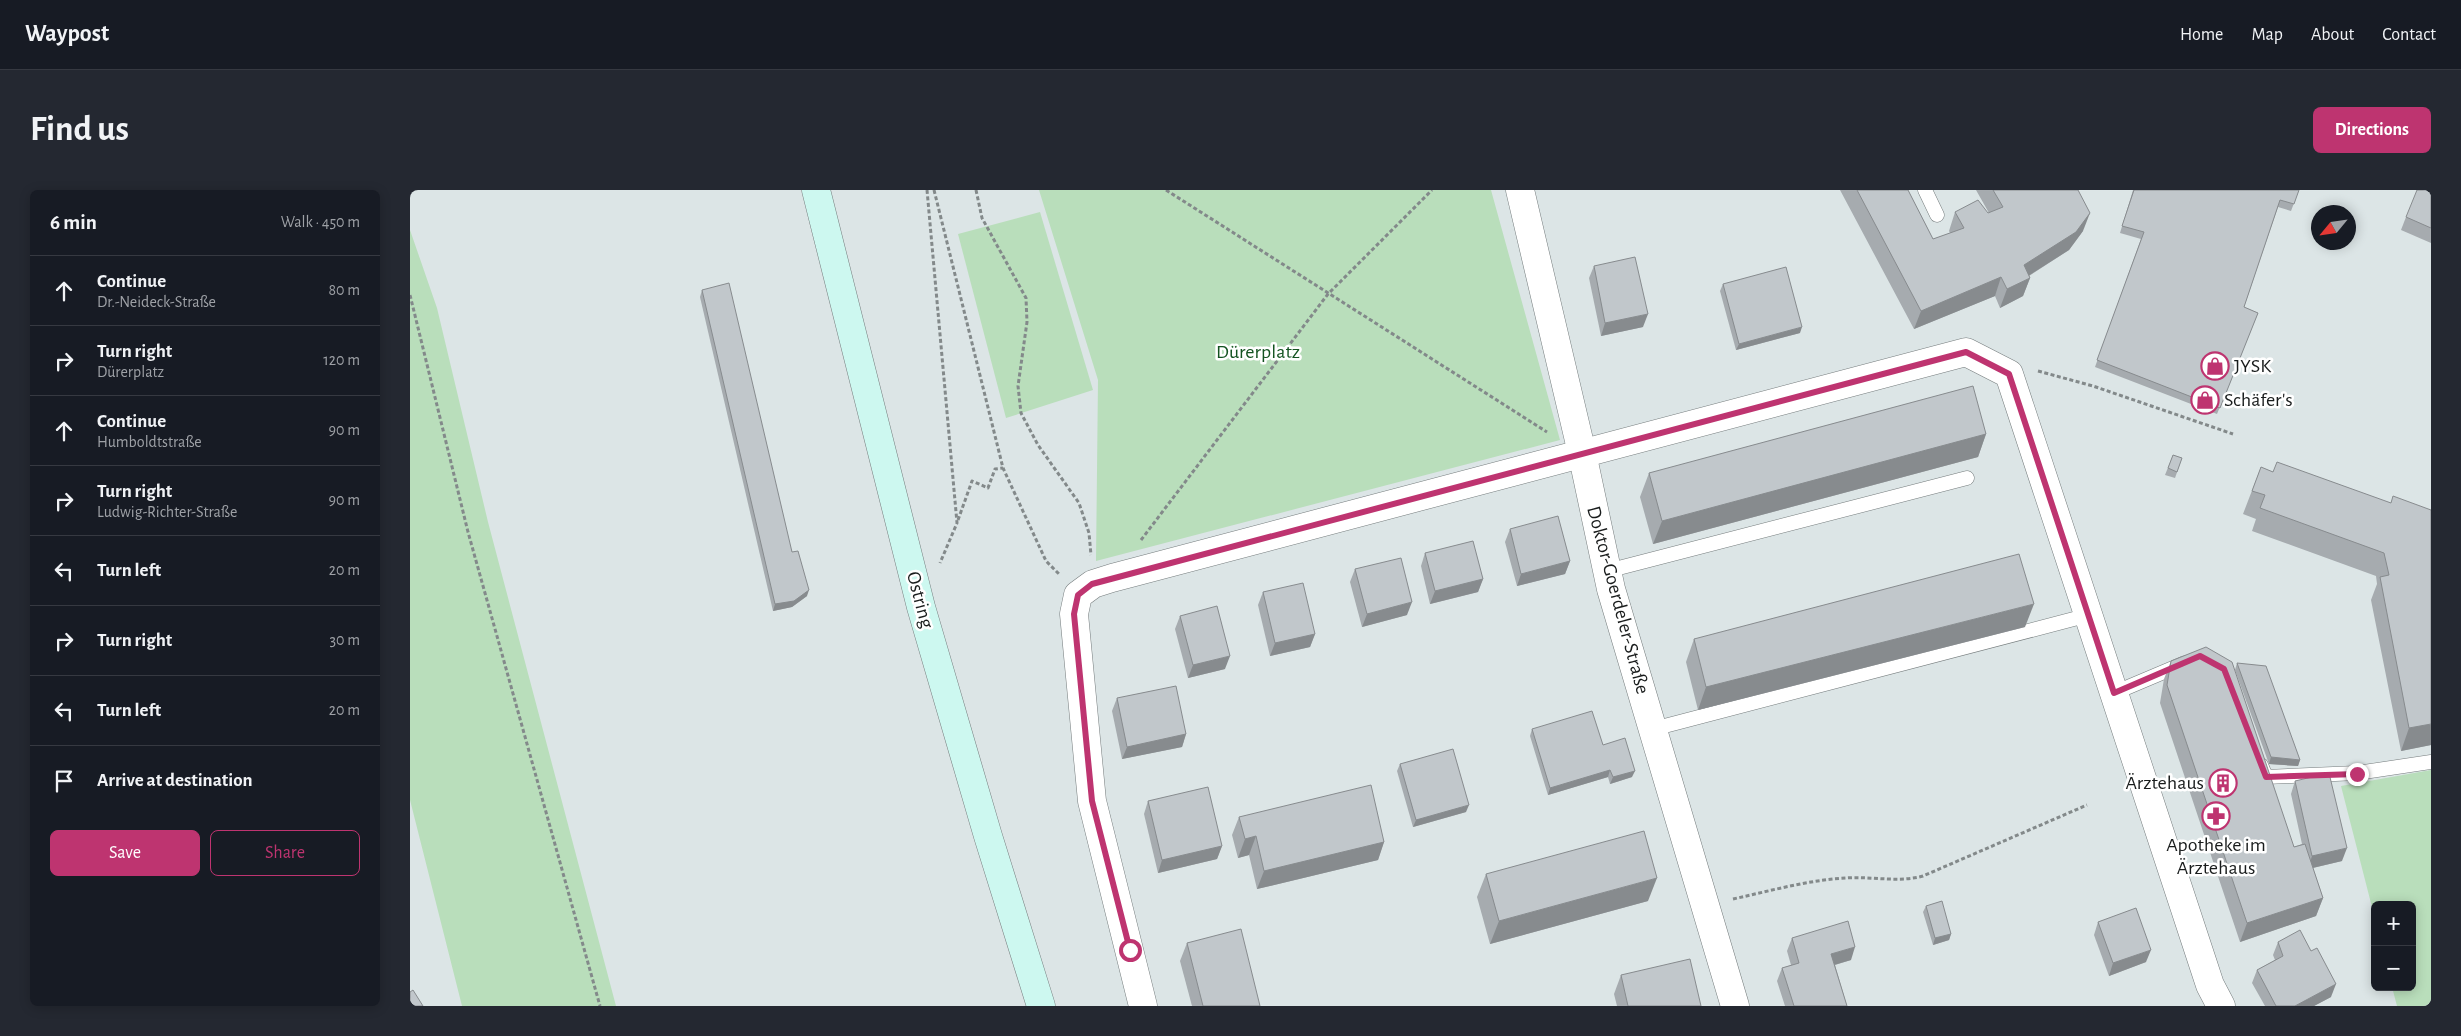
<!DOCTYPE html>
<html lang="en">
<head>
<meta charset="utf-8">
<style>
	body { margin:0; font-family:"Alegreya Sans",sans-serif; background:#242831; color:#f1f3f6 }
	.controls { position:absolute; right:15px; bottom:15px; display:grid; overflow:hidden; border-radius:8px; box-shadow:0 2px 12px #0003 }
	.controls button { width:45px; height:45px; display:grid; place-items:center; padding:0; border:0; border-bottom:1px solid #363941; background:#171b24; color:#f1f3f6; font:25px sans-serif }
	.compass { position:absolute; left:1901px; top:15px; width:45px; height:45px; border-radius:50%; background:#171b24; box-shadow:0 2px 12px #0003; rotate:241deg }
	.stop { position:absolute; width:15px; height:15px; margin:-11px; border:4px solid #be3470; border-radius:50%; background:#fff }
	.stop.end { background:#be3470; border-color:#fff; box-shadow:0 1px 5px #0008 }
	.list { margin:0; padding:0; list-style:none }
	h2 { display:flex; justify-content:space-between; align-items:center; height:65px; margin:0; padding:0 20px; font-size:21px }
	h2 small { font-size:16px; font-weight:400; color:#9ea1a6 }
	.list li { display:grid; grid-template-columns:32px 1fr auto; gap:15px; align-items:center; box-sizing:border-box; height:70px; padding:0 20px; border-top:1px solid #363941 }
	.list b { display:block; font-size:19px; white-space:nowrap }
	.list p { margin:0; font-size:16px; white-space:nowrap; color:#9ea1a6 }
	.list em { font-size:16px; font-style:normal; color:#9ea1a6 }
	.actions { display:flex; gap:10px; padding:15px 20px }
	.actions a { flex:1; padding:11px 0; border:1px solid #be3470; border-radius:8px; text-align:center; font-size:18px; color:#be3470 }
	.actions .main { background:#be3470; color:#fff }
	.icon { flex:none; width:28px; height:28px; fill:none; stroke:currentColor; stroke-width:2; stroke-linecap:round; stroke-linejoin:round }
	.map { position:relative; flex:none; width:2021px; height:816px; overflow:hidden; border-radius:8px }
	header { display:flex; align-items:center; gap:30px; box-sizing:border-box; height:70px; padding:0 25px; background:#171b24; border-bottom:1px solid #363941 }
	header strong { font-size:24px }
	nav { display:flex; gap:28px; margin-inline-start:auto; font-size:18px }
	.intro { display:flex; align-items:center; justify-content:space-between; box-sizing:border-box; height:120px; padding:0 30px }
	h1 { margin:0; font-size:35px }
	.button { padding:12px 22px; border-radius:8px; background:#be3470; color:#fff; font-size:18px; font-weight:700 }
	main { display:flex; gap:30px; padding:0 30px }
	aside { flex:1; background:#171b24; border-radius:8px; box-shadow:0 2px 12px #0003 }
	.map>svg:first-child { display:block }
	.green { fill:#b9debb }
	.lines { fill:none; stroke-linecap:round; stroke-linejoin:round }
	.service-casing { stroke:#757c7d; stroke-width:15 }
	.minor-casing { stroke:#757c7d; stroke-width:29 }
	.secondary-casing { stroke:#757c7d; stroke-width:29 }
	.path { stroke:#83898a; stroke-width:3; stroke-dasharray:4 2.5; stroke-linecap:butt }
	.service { stroke:#fff; stroke-width:14 }
	.minor { stroke:#fff; stroke-width:28 }
	.secondary { stroke:#cdf8f0; stroke-width:28 }
	.wall { fill:#a6abaf }
	.shaded-wall { fill:#878b8e }
	.building { fill:#c1c7cb; stroke:#878b8e }
	.route { stroke:#be3470; stroke-width:6 }
	.labels { text-anchor:middle; dominant-baseline:central; stroke-width:5; stroke-linejoin:round; paint-order:stroke }
	.park-label { font-size:20px; fill:#135320; stroke:#fff }
	.poi-label { font-size:20px; fill:#191c1c; stroke:#fff; text-anchor:start }
	.street-label { font-size:20px; fill:#191c1c; stroke:#fff }
</style>
</head>
<body>
<header>
<strong>Waypost</strong>
<nav><a>Home</a><a>Map</a><a>About</a><a>Contact</a></nav>
</header>
<div class="intro"><h1>Find us</h1><a class="button">Directions</a></div>
<main>
<aside>
<h2>6 min<small>Walk · 450 m</small></h2>
<ul class="list">
<li><svg class="icon" aria-label="ahead" viewBox="0 0 24 24"><path d="M12 20V5M6 11l6-6 6 6"/></svg><div><b>Continue</b><p>Dr.-Neideck-Straße</p></div><em>80 m</em></li>
<li><svg class="icon" aria-label="right" viewBox="0 0 24 24"><path d="M7 20v-9h11M14 6l5 5-5 5"/></svg><div><b>Turn right</b><p>Dürerplatz</p></div><em>120 m</em></li>
<li><svg class="icon" aria-label="ahead" viewBox="0 0 24 24"><path d="M12 20V5M6 11l6-6 6 6"/></svg><div><b>Continue</b><p>Humboldtstraße</p></div><em>90 m</em></li>
<li><svg class="icon" aria-label="right" viewBox="0 0 24 24"><path d="M7 20v-9h11M14 6l5 5-5 5"/></svg><div><b>Turn right</b><p>Ludwig-Richter-Straße</p></div><em>90 m</em></li>
<li><svg class="icon" aria-label="left" viewBox="0 0 24 24"><path d="M17 20v-9H6M10 6l-5 5 5 5"/></svg><div><b>Turn left</b></div><em>20 m</em></li>
<li><svg class="icon" aria-label="right" viewBox="0 0 24 24"><path d="M7 20v-9h11M14 6l5 5-5 5"/></svg><div><b>Turn right</b></div><em>30 m</em></li>
<li><svg class="icon" aria-label="left" viewBox="0 0 24 24"><path d="M17 20v-9H6M10 6l-5 5 5 5"/></svg><div><b>Turn left</b></div><em>20 m</em></li>
<li><svg class="icon" aria-label="arrive" viewBox="0 0 24 24"><path d="M6 21V4h12l-3 4 3 4H6"/></svg><div><b>Arrive at destination</b></div></li>
</ul>
<div class="actions"><a class="main">Save</a><a>Share</a></div>
</aside>
<div class="map">
<svg width="2021" height="816" viewBox="0 0 2021 816">
	<rect width="100%" height="100%" fill="#dce5e6"/>
	<g class="green">
		<polygon points="629,0 1081,0 1150,250 686,371 688,190"/>
		<polygon points="630,22 683,200 596,228 548,44"/>
		<polygon points="0,40 27,118 78,332 206,816 52,816 0,610"/>
		<polygon points="2021,580 2021,816 1987,816 1982,797 2002,797 2002,715 1965,715 1965,729 1931,596"/>
	</g>
	<g class="lines">
		<g class="service-casing">
			<g id="service">
				<polyline points="1515,0 1527,25"/>
				<polyline points="1197,381 1557,288"/>
				<polyline points="1704,503 1775,473"/>
				<polyline points="1243,539 1679,425"/>
				<polyline points="1851,575 1856,587 1947,583 2021,572"/>
			</g>
		</g>
		<g class="minor-casing">
			<g id="minor">
				<polyline points="1110,0 1172,263 1201,399 1325,816"/>
				<polyline points="733,816 682,611 664,424 668,405 683,394 702,388 1556,162 1599,184 1800,795 1811,816"/>
			</g>
		</g>
		<g class="secondary-casing">
			<polyline id="secondary" points="406,0 511,417 578,646 631,816"/>
		</g>
		<g class="path">
			<polyline points="517,0 547,333 530,373"/>
			<polyline points="524,0 593,278 636,371 649,384"/>
			<polyline points="566,0 572,28 616,108 617,132 608,196 611,223 628,255 669,313 679,343 681,365"/>
			<polyline points="756,0 1137,242"/>
			<polyline points="0,105 58,342 190,816"/>
			<polyline points="1628,181 1683,196 1823,244"/>
			<polyline points="548,330 562,291 578,298 585,279 593,278"/>
			<polyline points="731,350 918,104 1022,0"/>
			<path d="M 1323,709 C 1360,701 1398,690 1436,688 C 1462,686 1487,693 1513,686 L 1677,615"/>
		</g>
		<use href="#service" class="service"/>
		<use href="#minor" class="minor"/>
		<use href="#secondary" class="secondary"/>
	</g>
	<g class="wall">
		<polygon points="1430,0 1498,0 1523,49 1540,43 1539,41 1545,22 1579,23 1566,0 1668,0 1673,41 1659,60 1619,86 1620,88 1613,106 1590,118 1585,106 1504,139"/>
		<polygon points="1723,0 1889,0 1881,21 1868,17 1834,117 1848,123 1807,224 1685,177 1731,49 1710,43"/>
		<polygon points="2021,0 2021,53 1991,40 1996,27"/>
		<polygon points="1184,76 1233,137 1191,146 1179,88"/>
		<polygon points="1313,94 1390,143 1326,160 1310,101"/>
		<polygon points="292,100 397,406 382,417 363,421 290,107"/>
		<polygon points="1576,244 1568,267 1243,354 1230,307 1239,283"/>
		<polygon points="1763,265 1772,268 1765,288 1755,285"/>
		<polygon points="1851,277 1863,282 1981,313 2021,555 1991,561 1961,410 1967,394 1966,386 1842,341 1846,329 1833,324"/>
		<polygon points="1100,339 1160,371 1155,384 1107,396 1095,352"/>
		<polygon points="1015,363 1073,389 1068,402 1020,414 1011,376"/>
		<polygon points="945,379 997,425 952,437 940,392"/>
		<polygon points="853,402 905,444 900,457 860,466 848,415"/>
		<polygon points="770,426 815,479 778,488 765,439"/>
		<polygon points="1615,437 1288,520 1276,472 1284,449"/>
		<polygon points="1761,471 1884,657 1892,654 1881,604 1885,591 1932,671 1903,678 1913,708 1906,726 1830,752 1750,513 1754,489"/>
		<polygon points="1827,473 1890,570 1888,576 1859,574 1825,480"/>
		<polygon points="707,508 776,544 772,557 712,569 702,521"/>
		<polygon points="1122,539 1193,555 1222,587 1200,594 1198,587 1138,605 1120,546"/>
		<polygon points="990,574 1056,622 1003,637 987,581"/>
		<polygon points="738,611 812,656 807,669 748,683 734,624"/>
		<polygon points="829,627 974,652 968,670 847,699 839,665 828,668 822,645"/>
		<polygon points="1076,684 1238,711 1080,754 1067,707"/>
		<polygon points="1516,716 1541,744 1539,750 1523,755 1513,722"/>
		<polygon points="1688,732 1736,772 1699,786 1684,745"/>
		<polygon points="1382,748 1441,770 1425,775 1437,816 1375,816 1367,791 1372,778 1381,775 1377,761"/>
		<polygon points="1868,752 1901,761 1921,807 1904,816 1855,816 1842,793 1847,780 1865,770 1863,765"/>
		<polygon points="777,753 850,816 782,816 770,771"/>
		<polygon points="1211,785 1291,816 1207,816 1204,804"/>
	</g>
	<g class="shaded-wall">
		<polygon points="1680,23 1673,41 1659,60 1607,93 1614,75"/>
		<polygon points="1591,87 1585,106 1504,139 1511,121"/>
		<polygon points="1620,88 1613,106 1590,118 1597,99"/>
		<polygon points="1238,124 1233,137 1191,146 1195,133"/>
		<polygon points="1392,137 1390,143 1326,160 1329,154"/>
		<polygon points="1576,244 1568,267 1243,354 1252,331"/>
		<polygon points="1160,371 1155,384 1107,396 1111,384"/>
		<polygon points="1073,389 1068,402 1020,414 1025,401"/>
		<polygon points="399,400 397,406 382,417 363,421 365,414"/>
		<polygon points="1002,412 997,425 952,437 957,424"/>
		<polygon points="1624,414 1615,437 1288,520 1296,497"/>
		<polygon points="905,444 900,457 860,466 865,453"/>
		<polygon points="820,466 815,479 778,488 783,475"/>
		<polygon points="2021,534 2021,555 1991,561 1999,538"/>
		<polygon points="776,544 772,557 712,569 717,557"/>
		<polygon points="1861,567 1890,570 1888,576 1859,574"/>
		<polygon points="1200,580 1198,587 1138,605 1140,598"/>
		<polygon points="1225,581 1222,587 1200,594 1203,587"/>
		<polygon points="1059,615 1056,622 1003,637 1006,630"/>
		<polygon points="846,646 839,665 828,668 835,649"/>
		<polygon points="974,652 968,670 847,699 854,681"/>
		<polygon points="812,656 807,669 748,683 752,670"/>
		<polygon points="1937,658 1932,671 1898,679 1902,666"/>
		<polygon points="1247,688 1238,711 1080,754 1089,731"/>
		<polygon points="1913,708 1906,726 1830,752 1837,733"/>
		<polygon points="1541,744 1539,750 1523,755 1525,748"/>
		<polygon points="1445,757 1441,770 1417,777 1421,764"/>
		<polygon points="1741,760 1736,772 1699,786 1703,773"/>
		<polygon points="1926,794 1921,807 1904,816 1885,816"/>
	</g>
	<g class="building">
		<polygon points="1447,0 1498,0 1523,49 1554,38 1545,22 1568,10 1578,23 1593,17 1583,0 1668,0 1680,23 1666,42 1614,75 1620,88 1597,99 1591,87 1511,121"/>
		<polygon points="1724,0 1889,0 1884,14 1870,10 1834,117 1848,123 1810,218 1687,170 1734,42 1712,36"/>
		<polygon points="2007,0 2021,0 2021,38 1996,27"/>
		<polygon points="1225,67 1238,124 1195,133 1184,76"/>
		<polygon points="1376,77 1392,137 1329,154 1313,94"/>
		<polygon points="319,93 382,362 388,361 399,400 384,411 365,414 292,100"/>
		<polygon points="1563,196 1576,244 1252,331 1239,283"/>
		<polygon points="1763,265 1772,268 1767,282 1758,278"/>
		<polygon points="1867,272 1981,313 1983,306 2021,320 2021,534 1999,538 1970,387 1979,385 1974,363 1850,318 1855,305 1842,301 1851,277 1863,282"/>
		<polygon points="1148,326 1160,371 1111,384 1100,339"/>
		<polygon points="1063,351 1073,389 1025,401 1015,363"/>
		<polygon points="1609,364 1624,414 1296,497 1284,449"/>
		<polygon points="991,368 1002,412 957,424 945,379"/>
		<polygon points="893,393 905,444 865,453 853,402"/>
		<polygon points="807,416 820,466 783,475 770,426"/>
		<polygon points="1796,457 1822,472 1884,657 1895,654 1913,708 1837,733 1757,495 1761,471"/>
		<polygon points="1827,473 1856,476 1890,570 1861,567"/>
		<polygon points="766,496 776,544 717,557 707,508"/>
		<polygon points="1182,521 1193,555 1215,548 1225,581 1203,587 1200,580 1140,598 1122,539"/>
		<polygon points="1043,559 1059,615 1006,630 990,574"/>
		<polygon points="1919,583 1937,658 1902,666 1885,591"/>
		<polygon points="961,595 974,652 854,681 846,646 835,649 829,627"/>
		<polygon points="798,597 812,656 752,670 738,611"/>
		<polygon points="1234,641 1247,688 1089,731 1076,684"/>
		<polygon points="1532,711 1541,744 1525,748 1516,716"/>
		<polygon points="1726,718 1741,760 1703,773 1688,732"/>
		<polygon points="1438,731 1445,757 1421,764 1437,816 1384,816 1372,778 1389,773 1382,748"/>
		<polygon points="831,739 850,816 793,816 777,753"/>
		<polygon points="1890,740 1901,761 1907,758 1926,794 1885,816 1866,816 1847,780 1873,766 1868,752"/>
		<polygon points="1280,769 1291,816 1218,816 1211,785"/>
		<polygon points="3,800 13,816 0,816 0,802"/>
	</g>
	<g class="lines">
		<polyline class="route" points="720,760 682,611 664,424 668,405 682,394 1556,162 1599,184 1704,503 1790,466 1814,479 1856,587 1947,584"/>
	</g>
	<defs>
		<g id="shop-ring" transform="scale(1.4375)"><circle r="9.5" fill="#fff" stroke="#be3470" stroke-width="1.5"/><path d="M-5-2.5h2.3a2.7 3.5 0 0 1 5.4 0H5L5.5 6h-11ZM-1.5-2.5h3a1.5 2.3 0 0 0-3 0Z" fill="#be3470"/></g>
		<g id="building-ring" transform="scale(1.4375)"><circle r="9.5" fill="#fff" stroke="#be3470" stroke-width="1.5"/><path d="M-4-6H4V6H1V3H-1V6H-4ZM-2.5-4.3h1.7v1.8h-1.7ZM.8-4.3h1.7v1.8H.8ZM-2.5-1h1.7V.8h-1.7ZM.8-1h1.7V.8H.8Z" fill="#be3470"/></g>
		<g id="pharmacy-ring" transform="scale(1.4375)"><circle r="9.5" fill="#fff" stroke="#be3470" stroke-width="1.5"/><path d="M-2-6h4v4h4v4h-4v4h-4v-4h-4v-4h4Z" fill="#be3470"/></g>
	</defs>
	<g fill-rule="evenodd">
		<use href="#shop-ring" x="1805" y="176"/>
		<use href="#shop-ring" x="1795" y="210"/>
		<use href="#building-ring" x="1813" y="593"/>
		<use href="#pharmacy-ring" x="1806" y="626"/>
	</g>
	<g class="labels">
		<g class="park-label">
			<text x="848" y="162">Dürerplatz</text>
		</g>
		<g class="poi-label">
			<text x="1824" y="176">JYSK</text>
			<text x="1814" y="210">Schäfer's</text>
			<text x="1794" y="593" text-anchor="end">Ärztehaus</text>
			<text x="1806" y="655" text-anchor="middle">Apotheke im<tspan x="1806" dy="23">Ärztehaus</tspan></text>
		</g>
		<g class="street-label">
			<text transform="translate(510 410) rotate(75)">Ostring</text>
			<text transform="translate(1208 410) rotate(75)">Doktor-Goerdeler-Straße</text>
		</g>
	</g>
</svg>
<div class="controls">
<button>+</button>
<button>−</button>
</div>
<svg class="compass" viewBox="-18 -18 36 36"><path d="M0-13l5 13h-10z" fill="#e53935"/><path d="M0 13l5-13h-10z" fill="#9ea1a6"/></svg>
<div class="stop" style="left:720px;top:760px"></div>
<div class="stop end" style="left:1947px;top:584px"></div>
</div>
</main>
</body>
</html>
